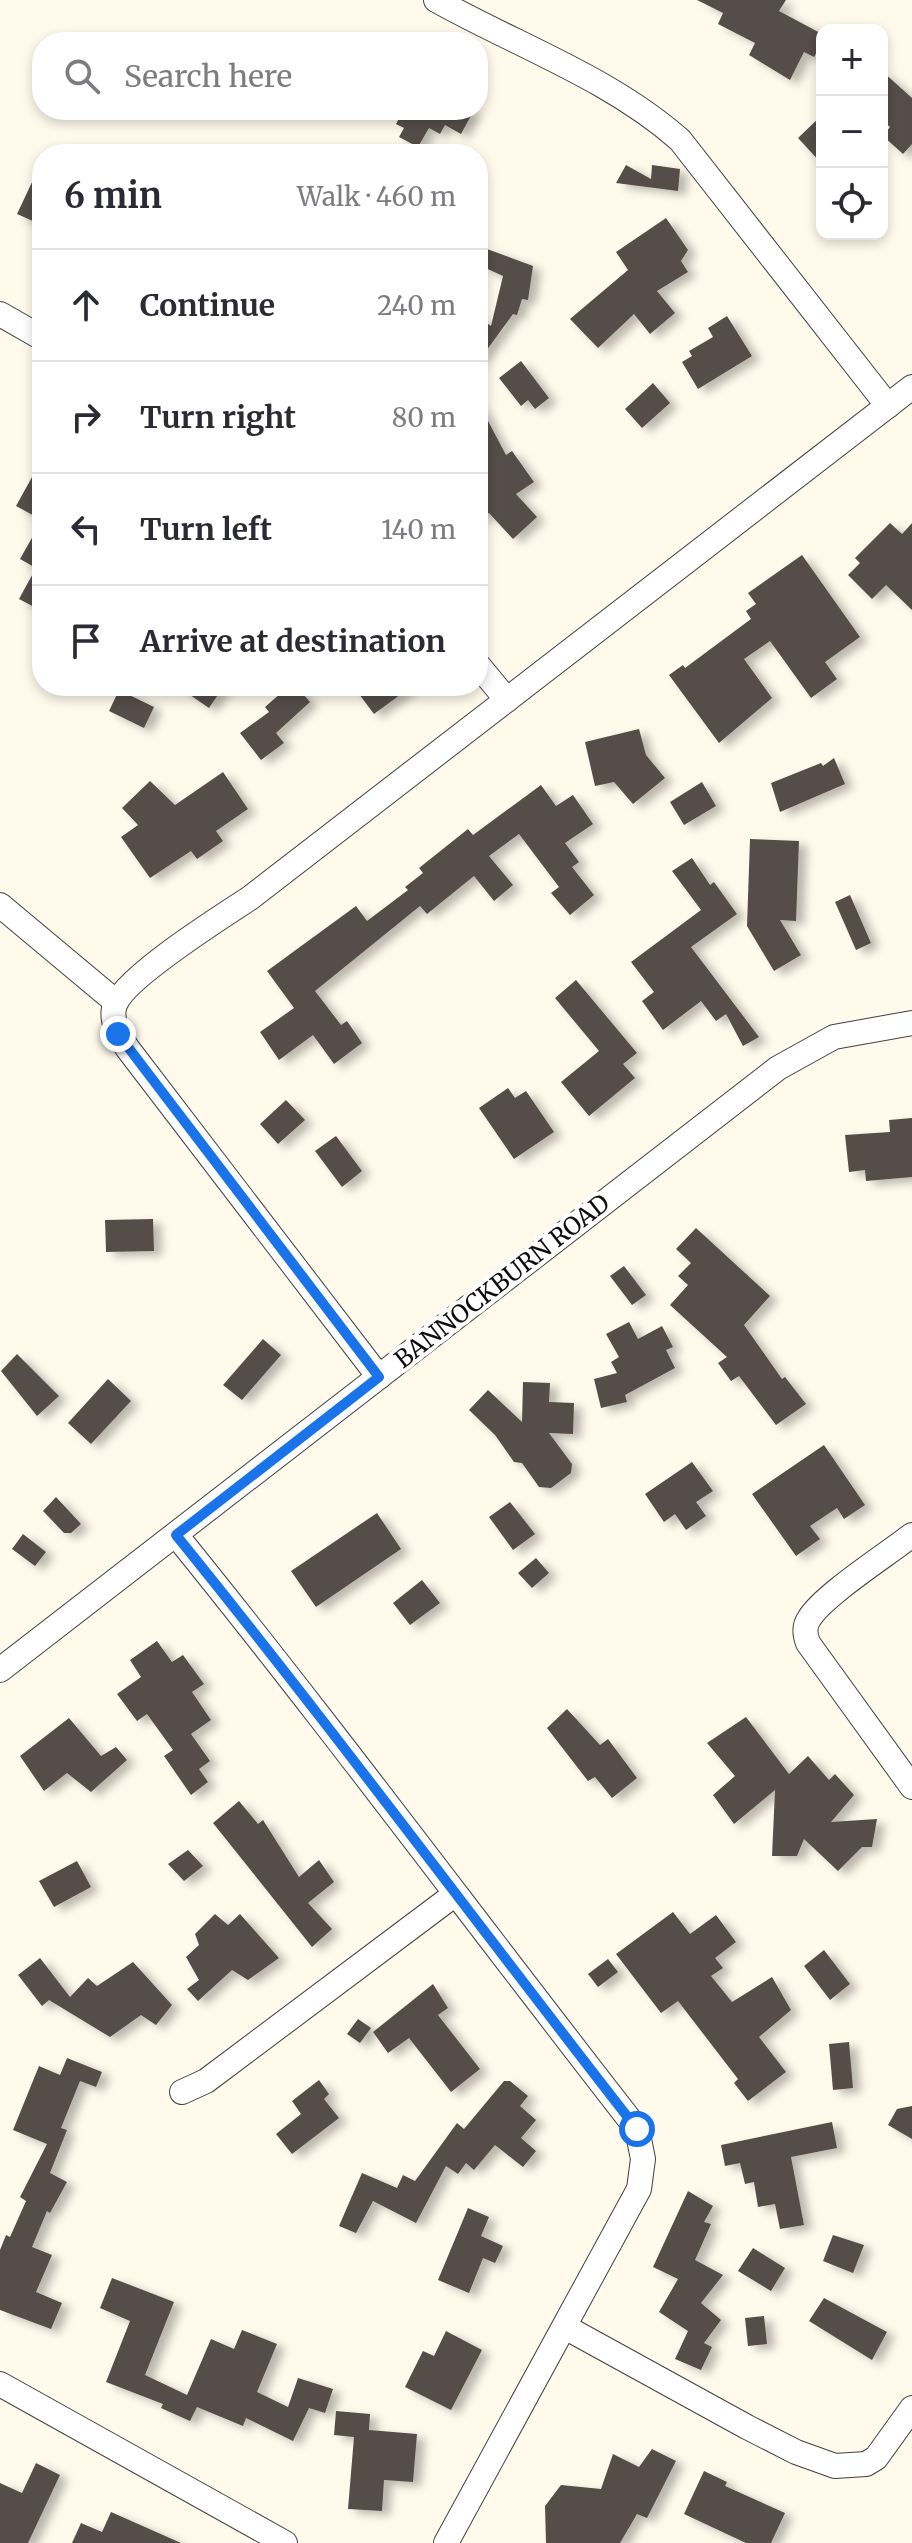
<!DOCTYPE html>
<html lang="en">
<head>
<meta charset="utf-8">
<style>
	body { margin:0; font-family:Merriweather,serif; background:#f7f7f7; color:#2b2b33 }
	.controls { position:absolute; right:24px; top:24px; display:grid; overflow:hidden; border-radius:16px; box-shadow:0 4px 12px #0003 }
	.controls button { width:72px; height:72px; display:grid; place-items:center; padding:0; border:0; border-bottom:2px solid #e1e1e2; background:#fff; color:#2b2b33; font:40px sans-serif }
	.stop { position:absolute; width:24px; height:24px; margin:-18px; border:6px solid #1a73e8; border-radius:50%; background:#fff }
	.stop.end { background:#1a73e8; border-color:#fff; box-shadow:0 2px 8px #0008 }
	.list { margin:0; padding:0; list-style:none }
	h2 { display:flex; justify-content:space-between; align-items:center; height:104px; margin:0; padding:0 32px; font-size:34px }
	h2 small { font-size:26px; font-weight:400; color:#7c7c81 }
	.list li { display:grid; grid-template-columns:52px 1fr auto; gap:24px; align-items:center; box-sizing:border-box; height:112px; padding:0 32px; border-top:2px solid #e1e1e2 }
	.list b { display:block; font-size:30px; white-space:nowrap }
	.list em { font-size:26px; font-style:normal; color:#7c7c81 }
	.icon { flex:none; width:44px; height:44px; fill:none; stroke:currentColor; stroke-width:2; stroke-linecap:round; stroke-linejoin:round }
	.map { position:relative; flex:none; width:912px; height:2543px; overflow:hidden }
	.search { position:absolute; background:#fff; box-shadow:0 4px 12px #0003; left:32px; top:32px; width:456px; height:88px; display:flex; align-items:center; gap:20px; box-sizing:border-box; padding:0 28px; border-radius:32px; color:#7c7c81; font-size:30px }
	.panel { position:absolute; background:#fff; box-shadow:0 4px 12px #0003; left:32px; top:144px; width:456px; height:552px; border-radius:32px }
	.map>svg:first-child { display:block }
	.building { fill:#564d48; filter:url(#shadow) }
	.lines { fill:none; stroke-linecap:round; stroke-linejoin:round }
	.minor-casing { stroke:#404040; stroke-width:26 }
	.minor { stroke:#fff; stroke-width:24 }
	.route { stroke:#1a73e8; stroke-width:10 }
	.labels { text-anchor:middle; dominant-baseline:central; stroke-width:8; stroke-linejoin:round; paint-order:stroke }
	.street-label { font-size:24px; fill:#0d0d0d; stroke:#fff }
</style>
</head>
<body>
<div class="map">
<svg width="912" height="2543" viewBox="0 0 912 2543">
	<defs>
		<filter id="shadow"><feDropShadow dx="8" dy="4.5" stdDeviation="4" flood-color="#0004"/></filter>
	</defs>
	<rect width="100%" height="100%" fill="#fffaec"/>
	<g class="building">
		<polygon points="697,0 786,0 779,11 822,34 822,42 814,57 804,52 790,80 749,55 755,43 718,24 723,13"/>
		<polygon points="882,71 912,98 912,144 903,154 883,136 890,127 882,120"/>
		<polygon points="397,110 474,110 461,134 445,125 440,134 429,128 418,147 399,137 404,128 396,124 402,113"/>
		<polygon points="822,115 822,164 798,138"/>
		<polygon points="42,161 42,225 17,214"/>
		<polygon points="626,165 651,179 652,165 680,169 678,191 616,183"/>
		<polygon points="666,218 688,250 681,261 688,272 657,291 675,313 650,334 634,314 598,348 570,319 628,270 616,252"/>
		<polygon points="487,249 533,266 528,300 522,299 517,315 513,314 478,362 478,317 491,326 503,276 479,265"/>
		<polygon points="727,316 752,356 698,389 682,362 692,356 689,351 713,337 708,328"/>
		<polygon points="521,361 549,398 535,409 528,400 521,406 499,378"/>
		<polygon points="653,383 670,403 642,428 625,409"/>
		<polygon points="478,402 506,455 512,451 534,482 516,494 537,517 513,539 489,513 478,520"/>
		<polygon points="42,459 42,520 16,506"/>
		<polygon points="42,520 42,611 19,599 36,568 20,559"/>
		<polygon points="890,523 902,534 912,523 912,610 886,585 872,599 848,575 860,563 855,558"/>
		<polygon points="802,555 860,637 825,662 837,679 811,698 770,641 744,659 772,698 719,743 669,675 683,665 685,668 751,619 746,611 756,604 748,593"/>
		<polygon points="177,686 224,686 209,708"/>
		<polygon points="289,686 296,686 310,702 276,733 284,743 261,760 240,733 269,712 265,707"/>
		<polygon points="353,686 412,686 374,714"/>
		<polygon points="119,690 154,707 144,728 109,711"/>
		<polygon points="639,729 646,755 665,778 633,804 614,782 595,786 585,742"/>
		<polygon points="834,758 845,784 780,812 771,783 821,763 823,766"/>
		<polygon points="223,772 248,809 216,831 223,841 197,859 191,851 150,878 121,837 138,825 122,808 150,781 175,805"/>
		<polygon points="702,782 716,806 684,825 670,802"/>
		<polygon points="541,785 556,806 573,795 593,824 565,843 579,862 572,867 594,895 570,915 551,893 559,887 519,834 489,856 513,885 494,901 474,876 427,914 420,906 315,991 341,1025 347,1021 362,1043 334,1064 313,1035 279,1060 260,1032 294,1008 267,971 356,906 367,921 408,890 405,887 423,873 419,868 468,829 473,835"/>
		<polygon points="750,839 799,841 796,921 780,920 801,955 774,971 747,926"/>
		<polygon points="692,858 710,885 714,882 737,914 691,947 759,1037 743,1046 726,1014 716,1021 701,1001 663,1030 642,1001 654,992 631,962 701,910 672,871"/>
		<polygon points="850,895 871,943 856,950 835,902"/>
		<polygon points="576,980 637,1053 623,1064 635,1078 589,1116 561,1082 599,1051 555,998"/>
		<polygon points="508,1088 515,1098 526,1091 554,1132 514,1159 479,1108"/>
		<polygon points="286,1100 305,1120 278,1144 260,1124"/>
		<polygon points="912,1118 912,1177 866,1181 865,1170 849,1172 845,1135 890,1132 889,1120"/>
		<polygon points="336,1136 362,1171 342,1187 315,1151"/>
		<polygon points="153,1219 154,1251 106,1252 105,1220"/>
		<polygon points="696,1228 770,1296 744,1325 782,1379 785,1377 806,1404 776,1425 739,1376 731,1381 718,1363 727,1357 670,1305 688,1285 678,1276 691,1263 676,1249"/>
		<polygon points="624,1266 646,1295 632,1305 610,1276"/>
		<polygon points="629,1322 638,1339 662,1326 673,1347 666,1350 675,1368 625,1395 627,1402 601,1408 594,1379 617,1373 611,1362 619,1357 606,1334"/>
		<polygon points="263,1339 281,1355 242,1400 223,1385"/>
		<polygon points="17,1354 59,1396 37,1416 1,1371"/>
		<polygon points="108,1379 131,1401 91,1444 68,1423"/>
		<polygon points="523,1382 550,1383 549,1402 574,1403 573,1434 549,1433 572,1464 571,1473 551,1488 539,1487 522,1463 514,1462 495,1435 469,1410 488,1390 522,1422"/>
		<polygon points="824,1445 865,1505 844,1519 837,1508 810,1526 820,1539 796,1556 752,1494"/>
		<polygon points="692,1462 713,1491 696,1502 706,1516 686,1530 675,1514 664,1522 645,1494"/>
		<polygon points="56,1497 81,1524 71,1533 64,1533 43,1511"/>
		<polygon points="510,1502 535,1534 513,1550 489,1517"/>
		<polygon points="377,1513 401,1549 316,1607 291,1571"/>
		<polygon points="23,1534 46,1552 35,1566 12,1549"/>
		<polygon points="536,1558 549,1573 532,1588 518,1573"/>
		<polygon points="422,1580 440,1603 410,1625 393,1603"/>
		<polygon points="157,1641 172,1662 183,1655 204,1684 192,1692 211,1720 191,1734 210,1761 199,1769 208,1782 191,1795 164,1756 173,1750 147,1714 137,1721 117,1694 141,1677 130,1660"/>
		<polygon points="567,1709 600,1745 608,1739 637,1778 612,1798 595,1777 588,1781 547,1728"/>
		<polygon points="746,1717 789,1774 808,1756 829,1780 835,1774 854,1795 831,1822 877,1819 872,1847 862,1847 838,1871 804,1839 797,1856 772,1856 775,1790 734,1824 713,1795 735,1776 707,1743"/>
		<polygon points="69,1718 101,1756 116,1747 127,1760 91,1792 67,1773 44,1791 20,1756"/>
		<polygon points="239,1801 258,1824 263,1820 299,1877 319,1860 334,1882 308,1903 332,1929 312,1947 213,1823"/>
		<polygon points="188,1850 203,1866 184,1881 168,1864"/>
		<polygon points="77,1861 91,1887 54,1907 39,1881"/>
		<polygon points="673,1912 690,1934 716,1915 736,1942 715,1958 723,1968 711,1976 732,2002 772,1977 791,2010 759,2037 786,2072 748,2101 734,2083 738,2079 678,2001 661,2013 616,1954"/>
		<polygon points="215,1914 228,1925 240,1914 279,1958 248,1980 232,1970 198,2001 187,1989 199,1980 186,1957 199,1945 195,1934"/>
		<polygon points="824,1950 850,1984 830,2000 804,1966"/>
		<polygon points="40,1958 70,1997 88,1978 97,1986 133,1962 172,2005 156,2025 141,2015 110,2037 49,2000 42,2006 18,1975"/>
		<polygon points="608,1959 618,1972 598,1987 588,1974"/>
		<polygon points="433,1984 448,2008 438,2015 480,2069 451,2092 409,2038 388,2053 373,2032"/>
		<polygon points="358,2019 371,2028 360,2043 347,2034"/>
		<polygon points="849,2042 853,2088 833,2090 829,2044"/>
		<polygon points="67,2058 102,2072 96,2087 80,2081 61,2128 67,2130 50,2173 67,2182 50,2213 47,2211 32,2247 52,2255 36,2292 62,2303 51,2329 0,2310 0,2250 6,2235 10,2237 26,2201 20,2197 47,2144 13,2130 39,2066 60,2075"/>
		<polygon points="319,2080 329,2094 324,2099 339,2118 292,2154 276,2134 301,2114 292,2101"/>
		<polygon points="504,2081 510,2081 528,2096 520,2106 536,2120 521,2138 536,2151 523,2167 495,2145 474,2170 466,2163 458,2174 446,2166 416,2223 373,2201 356,2233 339,2226 362,2173 397,2188 403,2175 415,2181 457,2123 464,2129"/>
		<polygon points="912,2106 912,2139 888,2125 897,2109"/>
		<polygon points="832,2122 837,2148 791,2157 804,2225 780,2229 775,2204 758,2207 754,2182 745,2184 740,2163 725,2166 721,2145"/>
		<polygon points="688,2191 713,2206 704,2222 711,2224 695,2260 723,2275 701,2303 721,2320 704,2343 712,2347 701,2370 675,2359 688,2331 659,2312 678,2279 653,2267"/>
		<polygon points="468,2208 489,2217 481,2236 503,2246 495,2263 483,2258 469,2293 438,2280"/>
		<polygon points="833,2235 864,2245 853,2273 823,2261"/>
		<polygon points="753,2248 785,2268 771,2291 738,2271"/>
		<polygon points="112,2278 174,2302 145,2375 187,2395 211,2339 234,2349 242,2330 277,2344 257,2392 288,2407 298,2378 333,2389 325,2413 309,2408 293,2441 246,2418 243,2426 197,2407 190,2421 161,2408 163,2404 106,2382 130,2321 100,2308"/>
		<polygon points="824,2298 887,2332 872,2360 809,2321"/>
		<polygon points="764,2316 767,2344 748,2346 745,2318"/>
		<polygon points="446,2331 482,2350 451,2410 405,2387 423,2351 434,2356"/>
		<polygon points="336,2411 370,2414 369,2430 417,2434 413,2482 384,2480 382,2511 348,2509 354,2437 334,2435"/>
		<polygon points="652,2449 676,2461 647,2518 637,2514 620,2543 546,2543 545,2506 561,2485 601,2489 613,2454 639,2467"/>
		<polygon points="36,2463 60,2475 28,2543 0,2543 0,2483 22,2493"/>
		<polygon points="704,2471 727,2482 725,2486 785,2513 771,2543 746,2543 684,2514"/>
		<polygon points="111,2512 181,2543 72,2543 81,2523 102,2532"/>
	</g>
	<g class="lines">
		<g class="minor-casing">
			<g id="minor">
				<path d="M 436,0 C 516,45 610,78 680,140 L 888,406"/>
				<polyline points="0,314 42,338"/>
				<polyline points="478,665 507,700"/>
				<polyline points="0,905 116,1002"/>
				<path d="M 379,1377 L 128,1049 C 120,1037 111,1023 114,1008 C 120,980 223,916 250,898 L 912,387"/>
				<path d="M 176,1535 C 334,1730 483,1932 637,2129 L 643,2159 L 639,2189 L 446,2543"/>
				<path d="M 912,1535 C 888,1554 822,1596 809,1619 C 804,1626 805,1635 808,1643 L 912,1787"/>
				<polyline points="0,1670 778,1068 834,1037 912,1023"/>
				<polyline points="182,2092 206,2081 454,1895"/>
				<polyline points="565,2327 747,2427 796,2452 835,2466 866,2464 876,2458 912,2408"/>
				<polyline points="0,2384 285,2543"/>
			</g>
		</g>
		<use href="#minor" class="minor"/>
	</g>
	<g class="lines">
		<path class="route" d="M 118,1034 L 379,1377 L 176,1535 C 334,1730 483,1932 637,2129"/>
	</g>
	<g class="labels">
		<g class="street-label">
			<text transform="translate(502 1281) rotate(-38)">BANNOCKBURN ROAD</text>
		</g>
	</g>
</svg>
<div class="controls">
<button>+</button>
<button>−</button>
<button><svg class="icon" aria-label="locate" viewBox="0 0 24 24"><circle cx="12" cy="12" r="6"/><path d="M12 2v4M12 18v4M2 12h4M18 12h4"/></svg></button>
</div>
<div class="stop" style="left:637px;top:2129px"></div>
<div class="stop end" style="left:118px;top:1034px"></div>
<div class="search"><svg class="icon" aria-label="search" viewBox="0 0 24 24"><circle cx="10" cy="10" r="6"/><path d="M15 15l6 6"/></svg>Search here</div>
<section class="panel">
<h2>6 min<small>Walk · 460 m</small></h2>
<ul class="list">
<li><svg class="icon" aria-label="ahead" viewBox="0 0 24 24"><path d="M12 20V5M6 11l6-6 6 6"/></svg><div><b>Continue</b></div><em>240 m</em></li>
<li><svg class="icon" aria-label="right" viewBox="0 0 24 24"><path d="M7 20v-9h11M14 6l5 5-5 5"/></svg><div><b>Turn right</b></div><em>80 m</em></li>
<li><svg class="icon" aria-label="left" viewBox="0 0 24 24"><path d="M17 20v-9H6M10 6l-5 5 5 5"/></svg><div><b>Turn left</b></div><em>140 m</em></li>
<li><svg class="icon" aria-label="arrive" viewBox="0 0 24 24"><path d="M6 21V4h12l-3 4 3 4H6"/></svg><div><b>Arrive at destination</b></div></li>
</ul>
</section>
</div>
</body>
</html>
